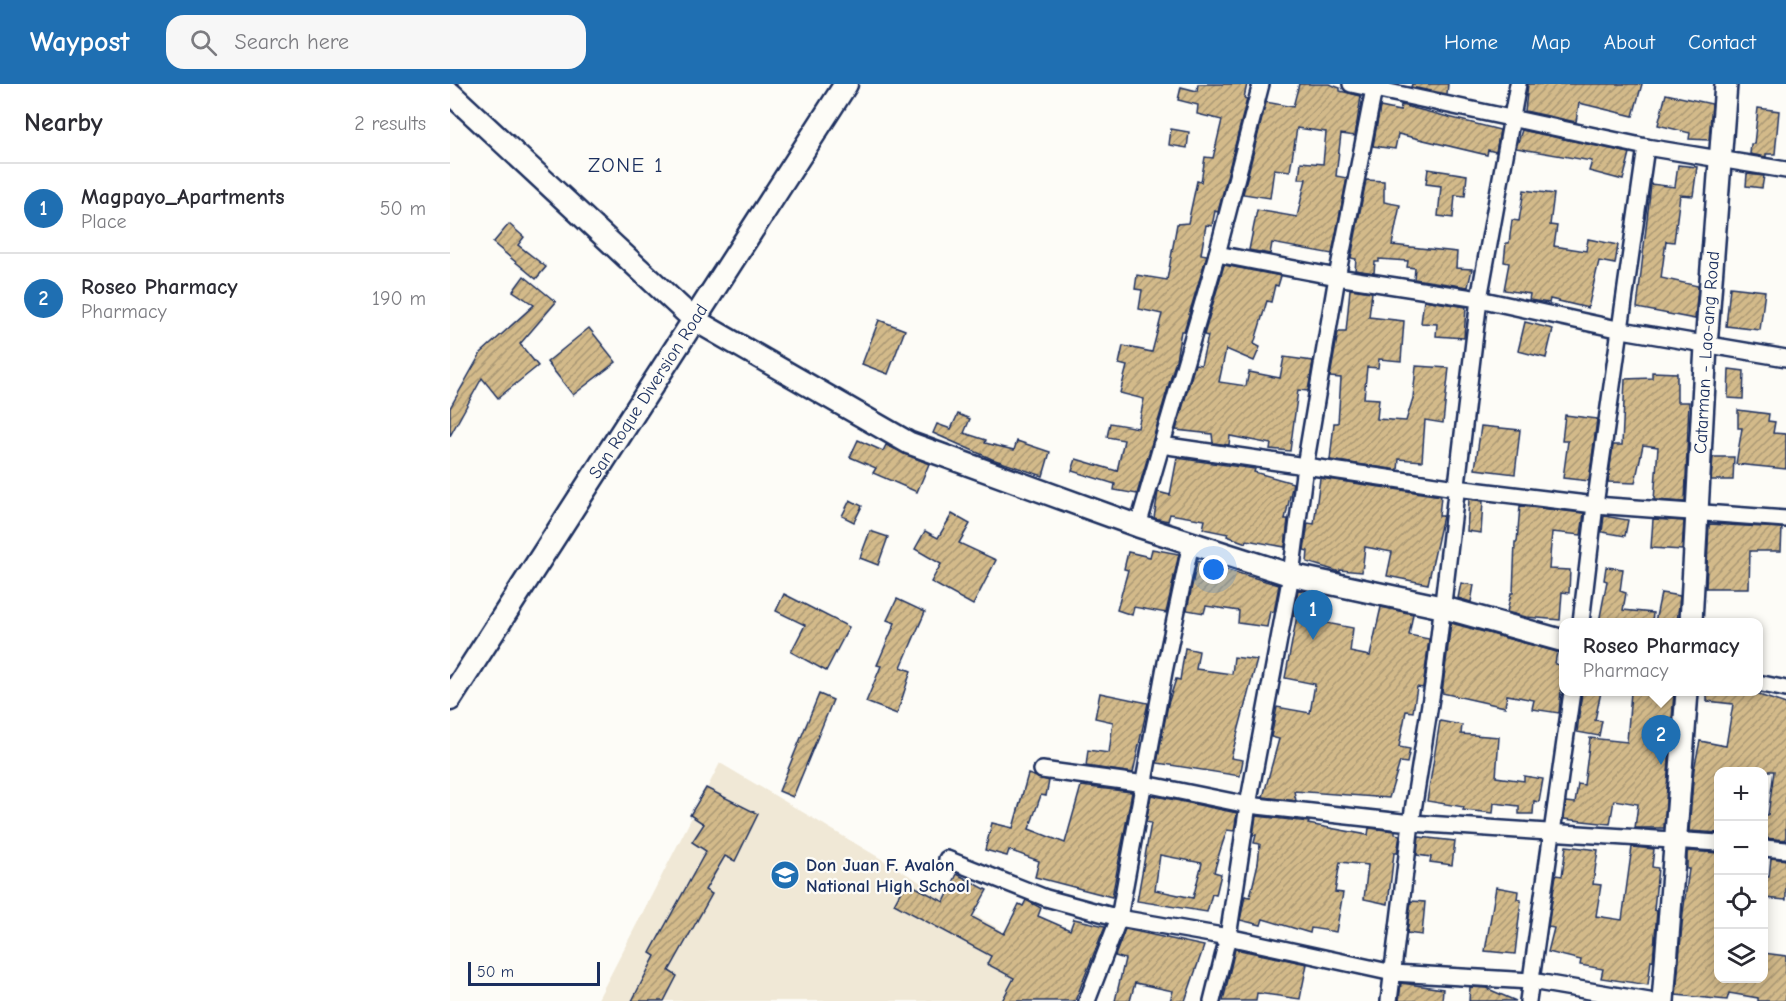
<!DOCTYPE html>
<html lang="en">
<head>
<meta charset="utf-8">
<style>
	body { margin:0; font-family:"Comic Neue",sans-serif; background:#f7f7f7; color:#2b2b33 }
	.controls { position:absolute; right:18px; bottom:18px; display:grid; overflow:hidden; border-radius:12px; box-shadow:0 3px 15px #0003 }
	.controls button { width:54px; height:54px; display:grid; place-items:center; padding:0; border:0; border-bottom:2px solid #e1e1e2; background:#fff; color:#2b2b33; font:30px sans-serif }
	.scale { position:absolute; left:18px; bottom:15px; width:132px; box-sizing:border-box; padding-left:6px; border:3px solid #1b2f5e; border-top:0; font-size:16px; line-height:21px; white-space:nowrap; color:#1b2f5e; -webkit-text-stroke:4px #fdfcf7; paint-order:stroke }
	.you { position:absolute; left:764px; top:486px; width:21px; height:21px; margin:-15px; border:4px solid #fff; border-radius:50%; background:#1a73e8; box-shadow:0 0 0 9px #1a73e833 }
	.badge { display:grid; place-items:center; width:39px; height:39px; border-radius:50%; background:#1f6fb2; color:#fff; font-size:20px; font-weight:700 }
	.pin { position:absolute; translate:-50% -50px; filter:drop-shadow(0 2px 3px #0008) }
	.pin::after { content:''; position:absolute; top:32px; width:21px; height:18px; background:inherit; clip-path:polygon(0 0,100% 0,50% 100%) }
	.popup { position:absolute; left:1109px; top:534px; width:204px; height:78px; box-sizing:border-box; display:grid; place-content:center; border-radius:12px; background:#fff; filter:drop-shadow(0 2px 4px #0005); font-size:20px; white-space:nowrap; color:#7c7c81 }
	.popup b { font-size:22px; color:#2b2b33 }
	.popup::after { content:''; position:absolute; left:50%; top:100%; margin-left:-12px; border:12px solid transparent; border-top-color:#fff }
	.list { margin:0; padding:0; list-style:none }
	h2 { display:flex; justify-content:space-between; align-items:center; height:78px; margin:0; padding:0 24px; font-size:26px }
	h2 small { font-size:20px; font-weight:400; color:#7c7c81 }
	.list li { display:grid; grid-template-columns:39px 1fr auto; gap:18px; align-items:center; box-sizing:border-box; height:90px; padding:0 24px; border-top:2px solid #e1e1e2 }
	.list b { display:block; font-size:22px; white-space:nowrap }
	.list p { margin:0; font-size:20px; white-space:nowrap; color:#7c7c81 }
	.list em { font-size:20px; font-style:normal; color:#7c7c81 }
	.icon { flex:none; width:33px; height:33px; fill:none; stroke:currentColor; stroke-width:2; stroke-linecap:round; stroke-linejoin:round }
	.map { position:relative; flex:none; width:1336px; height:917px; overflow:hidden }
	header { display:flex; align-items:center; gap:36px; box-sizing:border-box; height:84px; padding:0 30px; background:#1f6fb2; color:#fff }
	header strong { font-size:28px }
	nav { display:flex; gap:33px; margin-inline-start:auto; font-size:21px }
	.search { width:420px; height:54px; background:#f7f7f7; display:flex; align-items:center; gap:15px; box-sizing:border-box; padding:0 21px; border-radius:18px; color:#7c7c81; font-size:22px }
	main { display:flex }
	aside { flex:1; background:#fff }
	.map>svg:first-child { display:block }
	.built { fill:#f0e8d6 }
	.building { fill:url(#building-hatch); stroke:#1b2f5e; stroke-width:1.5; fill-rule:evenodd }
	.lines { fill:none; stroke-linecap:round; stroke-linejoin:round }
	.street-casing { stroke:#1b2f5e; stroke-width:20 }
	.secondary-casing { stroke:#1b2f5e; stroke-width:26 }
	.primary-casing { stroke:#1b2f5e; stroke-width:27 }
	.street { stroke:#fdfcf7; stroke-width:15 }
	.secondary { stroke:#fdfcf7; stroke-width:21 }
	.primary { stroke:#fdfcf7; stroke-width:22 }
	.labels { text-anchor:middle; dominant-baseline:central; stroke-width:4.5; stroke-linejoin:round; paint-order:stroke }
	.street-label { font-size:18px; fill:#1b2f5e; stroke:#fdfcf7 }
	.poi-label { font-size:18px; font-weight:bold; fill:#1b2f5e; stroke:#fdfcf7; text-anchor:start }
	.quarter-label { font-size:21px; letter-spacing:1.5px; fill:#1b2f5e; stroke:#fdfcf7 }
</style>
</head>
<body>
<header>
<strong>Waypost</strong>
<div class="search"><svg class="icon" aria-label="search" viewBox="0 0 24 24"><circle cx="10" cy="10" r="6"/><path d="M15 15l6 6"/></svg>Search here</div>
<nav><a>Home</a><a>Map</a><a>About</a><a>Contact</a></nav>
</header>
<main>
<aside>
<h2>Nearby<small>2 results</small></h2>
<ul class="list">
<li><span class="badge">1</span><div><b>Magpayo_Apartments</b><p>Place</p></div><em>50 m</em></li>
<li><span class="badge">2</span><div><b>Roseo Pharmacy</b><p>Pharmacy</p></div><em>190 m</em></li>
</ul>
</aside>
<div class="map">
<svg width="1336" height="917" viewBox="0 0 1336 917">
	<defs>
		<pattern id="building-hatch" width="6" height="6" patternUnits="userSpaceOnUse" patternTransform="scale(1.5)"><rect width="6" height="6" fill="#d3ba8a"/><path d="M-1 1l2-2M0 6l6-6M5 7l2-2" fill="none" stroke="#aa9874"/></pattern>
	</defs>
	<rect width="100%" height="100%" fill="#fdfcf7"/>
	<filter id="ink" filterUnits="userSpaceOnUse"><feTurbulence type="fractalNoise" baseFrequency=".0167" numOctaves="2"/><feDisplacementMap in="SourceGraphic" scale="12" xChannelSelector="R" yChannelSelector="G"/><feConvolveMatrix kernelMatrix="1 2 1 2 8 2 1 2 1" color-interpolation-filters="sRGB"/></filter>
	<g filter="url(#ink)">
		<polygon class="built" points="270,679 606,879 596,917 147,917"/>
		<g class="building">
			<polygon points="748,0 797,0 794,14 797,15 768,128 765,127 762,142 756,141 751,170 757,171 734,247 731,247 726,276 687,410 664,406 665,400 622,387 626,375 667,387 674,356 657,353 660,339 688,344 694,315 670,309 677,282 669,280 673,262 702,268 712,230 689,225 692,206 685,205 687,191 717,196 727,140 738,139 747,97 751,98 755,73 763,74 772,36 747,30 748,21 728,16 731,3 747,7"/>
			<polygon points="849,0 879,0 890,4 890,7 911,12 905,52 891,50 886,92 897,94 882,170 822,159 820,170 799,166 807,126 847,133 856,95 849,95 851,78 873,80 876,48 847,44 840,87 824,85 820,114 793,110 816,18 843,23"/>
			<polygon points="962,0 998,0 997,10 961,3"/>
			<polygon points="1078,0 1192,0 1183,32 1129,19 1126,38 1075,27"/>
			<polygon points="1216,10 1262,20 1259,56 1239,55 1240,49 1208,41"/>
			<polygon points="951,21 1050,46 1046,68 1038,66 1037,71 948,50 945,65 923,62 930,23 950,27"/>
			<polygon points="1308,24 1329,27 1325,70 1316,70 1316,73 1300,70 1301,60 1304,60"/>
			<polygon points="721,45 739,48 737,64 719,61"/>
			<polygon points="1072,46 1180,69 1173,96 1139,87 1142,77 1066,64"/>
			<polygon points="1228,81 1247,83 1243,112 1230,111 1224,158 1216,157 1211,194 1248,202 1245,235 1187,224 1201,100 1225,103"/>
			<polygon points="978,85 1017,91 1015,112 1005,111 1003,134 988,132 991,102 976,100"/>
			<polygon points="1297,90 1314,92 1312,104 1296,102"/>
			<polygon points="916,96 934,97 934,118 950,121 942,161 1007,168 1006,184 1022,185 1018,203 964,195 965,184 957,183 958,177 929,175 929,178 925,178 924,189 905,186 906,175 901,174"/>
			<polygon points="1074,106 1104,110 1100,141 1107,142 1104,162 1136,167 1138,155 1168,161 1165,180 1149,177 1138,224 1100,215 1099,219 1079,216 1080,210 1054,206 1059,179 1054,178 1056,159 1059,159 1062,136 1069,137"/>
			<polygon points="59,140 74,153 68,161 96,183 86,195 43,159"/>
			<polygon points="774,181 831,192 828,202 825,201 821,218 817,217 804,260 810,263 804,277 776,265 769,298 796,302 799,288 830,294 834,273 863,277 858,307 848,306 840,367 820,365 821,360 780,352 779,361 763,359 762,350 726,346 745,280 751,281 758,252 754,251"/>
			<polygon points="74,192 106,218 70,260 88,282 48,314 32,294 0,352 0,324 31,269 84,221 63,207"/>
			<polygon points="1280,203 1315,207 1310,246 1276,242"/>
			<polygon points="900,205 922,208 919,233 954,237 951,277 929,275 928,284 917,283 914,314 929,315 927,335 956,337 963,314 966,282 999,284 993,339 975,336 972,377 949,375 948,386 880,376 884,339 888,339 891,294 880,293 888,248 896,248"/>
			<polygon points="974,216 1016,223 1014,254 986,252 987,240 971,239"/>
			<polygon points="429,236 455,246 438,290 412,280"/>
			<polygon points="1075,238 1103,245 1096,274 1068,267"/>
			<polygon points="139,244 166,278 123,311 97,278"/>
			<polygon points="1279,285 1294,287 1293,315 1278,314"/>
			<polygon points="1202,288 1227,289 1227,318 1239,318 1235,418 1204,416 1208,363 1193,361 1185,399 1158,398 1163,361 1172,361 1175,295 1202,294"/>
			<polygon points="1288,326 1319,330 1318,337 1325,338 1323,349 1336,350 1336,385 1286,380 1292,344 1288,344"/>
			<polygon points="508,330 520,335 514,349 536,356 535,359 564,366 567,357 600,368 593,392 542,375 483,349 487,340 501,345"/>
			<polygon points="1115,331 1147,335 1139,397 1113,394 1118,357 1112,357"/>
			<polygon points="1031,342 1070,346 1065,390 1025,385"/>
			<polygon points="408,356 433,367 436,361 479,380 467,408 423,389 426,384 400,373"/>
			<polygon points="1263,373 1284,373 1283,396 1261,396"/>
			<polygon points="727,374 805,385 804,388 843,399 835,435 838,435 835,463 797,456 796,459 777,452 778,450 753,445 755,436 720,430 718,437 704,434 708,408 720,411"/>
			<polygon points="870,394 991,412 989,432 993,432 978,500 937,492 942,468 915,463 912,488 890,486 890,488 857,478 858,467 854,466 858,439 864,440"/>
			<polygon points="1019,415 1033,417 1031,449 1017,447"/>
			<polygon points="400,416 412,422 404,438 392,432"/>
			<polygon points="1070,422 1134,429 1131,451 1102,448 1099,485 1120,486 1119,509 1112,508 1110,536 1076,533 1057,528 1061,509 1063,509 1065,458 1067,458"/>
			<polygon points="502,430 520,440 509,459 546,476 523,521 481,498 491,480 465,465 475,447 488,454"/>
			<polygon points="1154,432 1178,436 1175,452 1152,448"/>
			<polygon points="1203,435 1234,437 1232,466 1201,464"/>
			<polygon points="1259,440 1332,444 1331,467 1300,467 1299,504 1256,504"/>
			<polygon points="420,447 438,453 428,481 410,474"/>
			<polygon points="702,465 729,470 716,529 684,523 682,531 667,526 678,486 674,485 678,468 700,473"/>
			<polygon points="747,477 829,501 824,528 820,527 817,543 788,539 789,527 756,522 754,529 737,526"/>
			<polygon points="1156,483 1173,485 1170,507 1176,509 1173,526 1203,529 1202,538 1149,538 1157,497 1154,496"/>
			<polygon points="1011,499 1024,501 1021,518 1008,514"/>
			<polygon points="848,506 876,511 871,538 903,544 900,568 920,572 931,523 963,530 959,551 979,555 973,604 967,603 963,628 956,627 949,663 960,665 957,679 950,678 939,714 844,707 846,717 813,713 829,655 821,653 827,623 860,629 865,600 835,594 847,532 843,532"/>
			<polygon points="1211,509 1230,512 1227,538 1205,538"/>
			<polygon points="334,510 399,543 376,587 341,568 355,541 326,527"/>
			<polygon points="447,515 475,528 451,583 461,587 447,630 416,618 431,582 427,581 445,539 437,536"/>
			<polygon points="1001,539 1107,568 1105,580 1113,582 1109,629 1082,625 1084,616 1057,611 1055,623 992,609"/>
			<polygon points="735,564 749,567 746,585 782,590 784,573 807,576 781,674 793,676 790,692 707,679 718,620 726,595 730,596"/>
			<polygon points="1132,608 1151,608 1145,636 1152,637 1149,652 1127,648"/>
			<polygon points="1181,608 1224,608 1214,744 1185,744 1188,720 1164,716 1160,740 1114,735 1116,718 1125,719 1128,700 1134,701 1140,654 1177,658"/>
			<polygon points="1257,608 1300,608 1336,620 1336,756 1314,754 1314,731 1318,731 1324,687 1269,687 1269,749 1239,747 1244,685 1250,657 1276,662 1283,620 1257,617"/>
			<polygon points="650,609 698,619 683,689 636,682 638,666 659,669 663,638 645,634"/>
			<polygon points="369,610 383,616 343,713 329,707"/>
			<polygon points="990,637 1012,641 1011,650 1049,653 1046,693 1074,697 1074,692 1093,695 1089,718 1084,717 1083,730 1069,730 1069,722 1044,719 1043,729 1013,726 1014,723 977,717"/>
			<polygon points="578,690 599,697 596,712 591,711 579,745 615,759 631,702 682,708 662,813 585,793 589,777 559,766 557,772 535,766 542,739 563,744"/>
			<polygon points="256,704 308,730 285,777 275,772 255,806 262,810 219,887 227,892 214,917 182,917 205,872 200,869 256,767 242,758 254,740 240,731"/>
			<path d="M 701,711 L 787,729 L 784,747 L 777,746 L 770,767 L 764,788 L 771,790 L 766,811 L 762,810 L 757,828 L 687,817 L 701,739 L 696,738 ZM 710,771 L 752,779 L 743,814 L 705,806 Z"/>
			<polygon points="806,732 859,738 858,740 918,751 919,744 945,747 945,750 950,751 947,769 944,769 938,820 914,815 918,781 890,778 885,808 893,809 886,848 861,844 860,849 813,835 811,841 790,836 795,812 800,813 808,779 810,760 804,759 806,751 803,751"/>
			<polygon points="969,753 1005,757 1002,781 980,778 981,773 967,771"/>
			<polygon points="1116,762 1148,766 1143,800 1151,801 1146,832 1172,836 1182,763 1204,765 1202,783 1208,784 1204,826 1207,827 1203,877 1201,876 1198,901 1151,894 1153,885 1130,881 1131,876 1098,868 1104,844 1098,843 1106,791 1112,792"/>
			<polygon points="1237,767 1269,769 1269,894 1314,894 1314,869 1336,872 1336,917 1308,917 1308,914 1279,909 1277,916 1226,911 1233,829 1239,785 1237,785"/>
			<polygon points="1321,774 1336,776 1336,816 1314,814 1314,793 1319,793"/>
			<polygon points="507,790 537,806 522,833 554,850 569,820 573,822 576,816 591,824 588,832 620,846 624,835 655,842 625,917 552,917 564,894 537,880 541,872 444,820 456,798 494,818"/>
			<polygon points="1046,803 1068,807 1067,815 1071,816 1065,870 1035,867"/>
			<polygon points="961,817 975,818 972,851 957,849"/>
			<polygon points="675,845 754,862 735,917 720,917 723,907 685,899 680,917 665,917 675,875 665,872"/>
			<polygon points="785,865 857,880 850,915 807,909 806,917 773,917"/>
			<polygon points="951,899 993,905 992,917 949,917"/>
			<polygon points="1020,903 1036,904 1066,917 1019,917"/>
		</g>
		<g class="lines">
			<g class="street-casing">
				<g id="street">
					<polyline points="901,0 1196,63 1336,86"/>
					<polyline points="767,170 887,193 1029,215 1172,246 1336,274"/>
					<polyline points="711,361 1006,404 1145,421 1336,435"/>
					<polyline points="688,442 767,170 811,0"/>
					<polyline points="1131,538 1145,421 1196,63"/>
					<polyline points="1308,599 1336,605"/>
					<polyline points="592,686 695,700 798,721 961,739 1268,759"/>
					<polyline points="1314,764 1336,766"/>
					<polyline points="497,775 596,814 669,834 778,853 943,889 1081,897 1199,917"/>
					<polyline points="637,917 669,834 714,588 741,459"/>
					<polyline points="762,917 778,853 798,721 841,491 855,382 887,193 925,0"/>
					<polyline points="939,917 961,739 984,595 1029,215 1068,0"/>
					<polyline points="1078,917 1122,608"/>
				</g>
			</g>
			<g class="secondary-casing">
				<g id="secondary">
					<polyline points="0,9 243,235 459,359 688,442 841,491 991,523 1114,557"/>
					<path id="s1" d="M 1241,538 L 1256,262 L 1276,0"/>
					<polyline points="1213,917 1237,608"/>
				</g>
			</g>
			<g class="primary-casing">
				<g id="primary">
					<path id="s2" d="M 0,615 L 396,0"/>
				</g>
			</g>
			<use href="#street" class="street"/>
			<use href="#secondary" class="secondary"/>
			<use href="#primary" class="primary"/>
		</g>
	</g>
	<defs>
		<g id="school-disc" transform="scale(1.5)"><circle r="9.5" fill="#1f6fb2" stroke="#fdfcf7"/><path d="M0-5L7-2L0 1L-7-2ZM-4 1L0 2.5L4 1V4Q0 6-4 4Z" fill="#fff"/></g>
	</defs>
	<g fill-rule="evenodd">
		<use href="#school-disc" x="335" y="791"/>
	</g>
	<g class="labels">
		<g class="street-label">
			<text stroke="none"><textPath href="#s1" startOffset="270">Catarman - Lao-ang Road</textPath></text>
			<text stroke="none"><textPath href="#s2" startOffset="366">San Roque Diversion Road</textPath></text>
		</g>
		<g class="poi-label">
			<text x="356" y="781">Don Juan F. Avalon<tspan x="356" dy="21">National High School</tspan></text>
		</g>
		<g class="quarter-label">
			<text x="176" y="81">ZONE 1</text>
		</g>
	</g>
</svg>
<div class="controls">
<button>+</button>
<button>−</button>
<button><svg class="icon" aria-label="locate" viewBox="0 0 24 24"><circle cx="12" cy="12" r="6"/><path d="M12 2v4M12 18v4M2 12h4M18 12h4"/></svg></button>
<button><svg class="icon" aria-label="layers" viewBox="0 0 24 24"><path d="M12 4l9 5-9 5-9-5zM3 14l9 5 9-5"/></svg></button>
</div>
<div class="scale">50 m</div>
<div class="you"></div>
<div class="pin badge" style="left:863px;top:556px">1</div>
<div class="pin badge" style="left:1211px;top:681px">2</div>
<div class="popup"><b>Roseo Pharmacy</b>Pharmacy</div>
</div>
</main>
</body>
</html>
